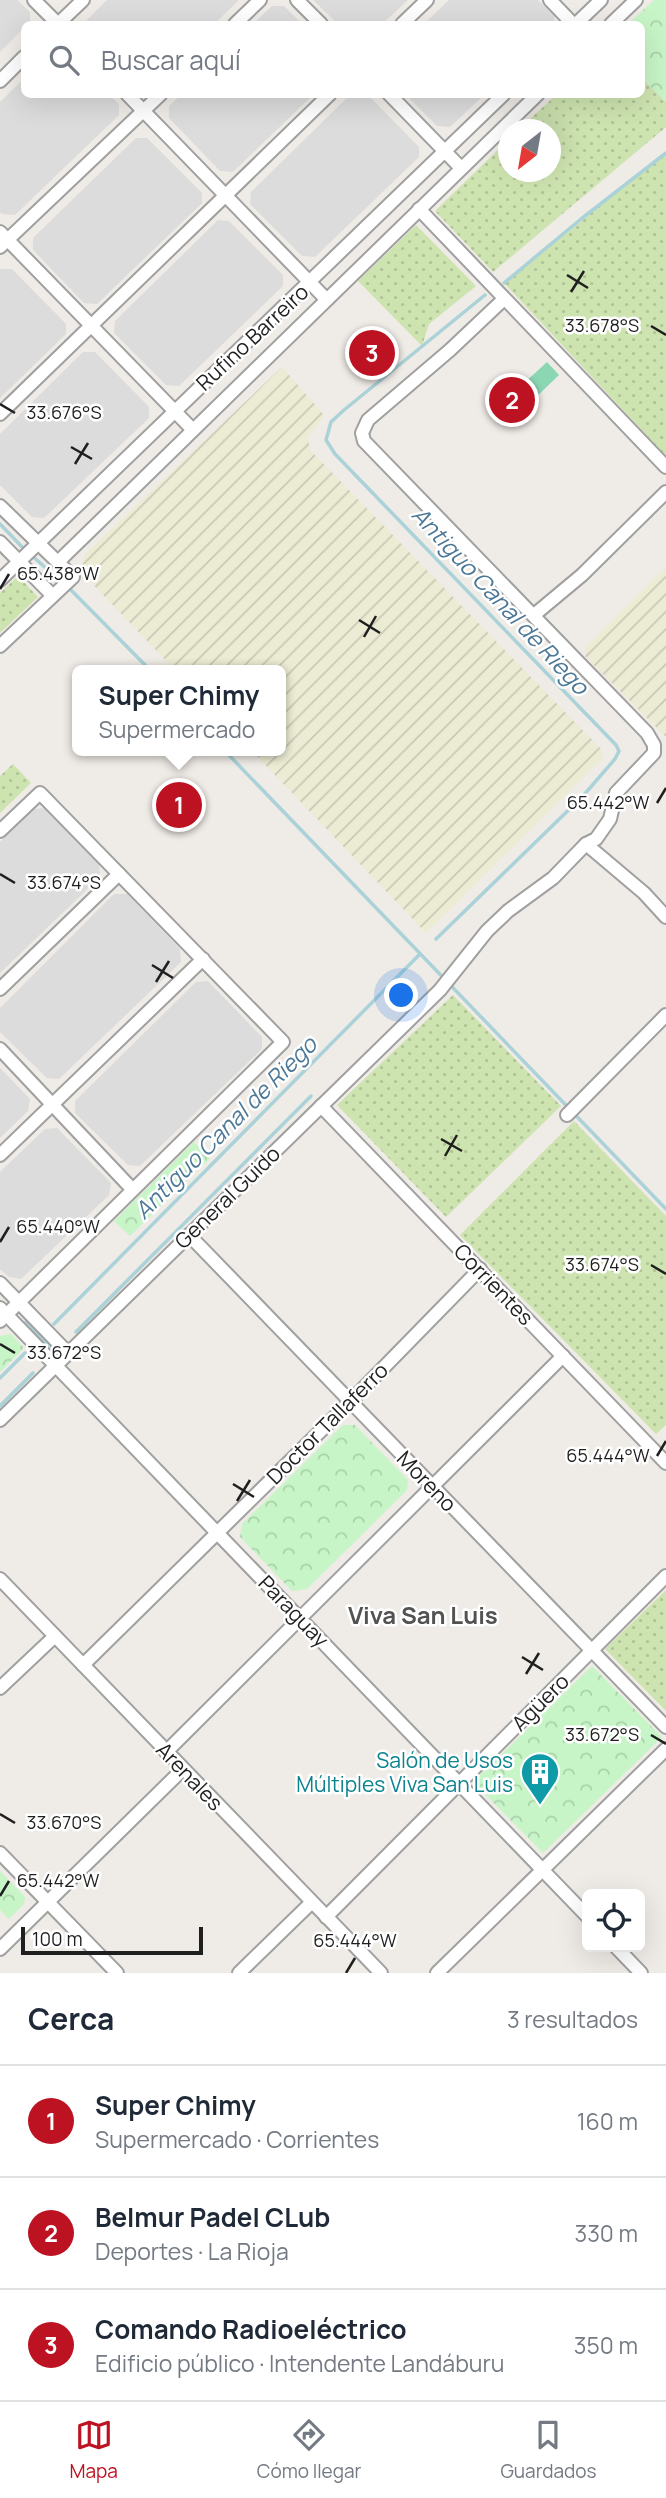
<!DOCTYPE html>
<html lang="es">
<head>
<meta charset="utf-8">
<style>
	body { margin:0; font-family:Manrope,sans-serif; background:#f2f2f3; color:#1f2937 }
	.controls { position:absolute; right:21px; bottom:21px; display:grid; overflow:hidden; border-radius:10px; box-shadow:0 7px 28px #0002 }
	.controls button { width:63px; height:63px; display:grid; place-items:center; padding:0; border:0; border-bottom:2px solid #e0e1e3; background:#fff; color:#1f2937; font:35px sans-serif }
	.compass { position:absolute; left:498px; top:119px; width:63px; height:63px; border-radius:50%; background:#fff; box-shadow:0 7px 28px #0002; rotate:211deg }
	.scale { position:absolute; left:21px; bottom:18px; width:182px; box-sizing:border-box; padding-left:7px; border:4px solid #1f1f1f; border-top:0; font-size:19px; line-height:24px; white-space:nowrap; color:#1f1f1f; -webkit-text-stroke:5px #fff; paint-order:stroke }
	.you { position:absolute; left:402px; top:996px; width:24px; height:24px; margin:-18px; border:5px solid #fff; border-radius:50%; background:#1a73e8; box-shadow:0 0 0 10px #1a73e833 }
	.badge { display:grid; place-items:center; width:46px; height:46px; border-radius:50%; background:#bc1221; color:#fff; font-size:23px; font-weight:700 }
	.pin { position:absolute; translate:-50% -50%; border:4px solid #fff; box-shadow:0 2px 7px #0006 }
	.popup { position:absolute; left:72px; top:665px; width:214px; height:91px; box-sizing:border-box; display:grid; place-content:center; border-radius:10px; background:#fff; filter:drop-shadow(0 2px 5px #0005); font-size:23px; white-space:nowrap; color:#747a83 }
	.popup b { font-size:26px; color:#1f2937 }
	.popup::after { content:''; position:absolute; left:50%; top:100%; margin-left:-14px; border:14px solid transparent; border-top-color:#fff }
	.list { margin:0; padding:0; list-style:none }
	h2 { display:flex; justify-content:space-between; align-items:center; height:91px; margin:0; padding:0 28px; font-size:30px }
	h2 small { font-size:23px; font-weight:400; color:#747a83 }
	.list li { display:grid; grid-template-columns:46px 1fr auto; gap:21px; align-items:center; box-sizing:border-box; height:112px; padding:0 28px; border-top:2px solid #e0e1e3 }
	.list b { display:block; font-size:26px; white-space:nowrap }
	.list p { margin:0; font-size:23px; white-space:nowrap; color:#747a83 }
	.list em { font-size:23px; font-style:normal; color:#747a83 }
	.icon { flex:none; width:38px; height:38px; fill:none; stroke:currentColor; stroke-width:2; stroke-linecap:round; stroke-linejoin:round }
	.map { position:relative; flex:none; width:666px; height:1973px; overflow:hidden }
	.search { position:absolute; background:#fff; box-shadow:0 7px 28px #0002; left:21px; right:21px; top:21px; height:77px; display:flex; align-items:center; gap:18px; box-sizing:border-box; padding:0 24px; border-radius:10px; color:#747a83; font-size:26px }
	.sheet { height:427px; background:#fff }
	nav { display:flex; justify-content:space-around; align-items:center; box-sizing:border-box; height:98px; border-top:2px solid #e0e1e3; background:#fff; font-size:19px; color:#747a83 }
	nav a { display:grid; justify-items:center; gap:4px }
	nav .on { color:#bc1221 }
	.map>svg:first-child { display:block }
	.residential { fill:#dddcdc }
	.farmland { fill:url(#farmland-furrows) }
	.grass { fill:url(#grass-dots) }
	.park { fill:url(#park-crowns) }
	.pitch { fill:#8bd7b3 }
	.lines { fill:none; stroke-linecap:round; stroke-linejoin:round }
	.stream { stroke:#aad2d8; stroke-width:3.5 }
	.minor-casing { stroke:#a0a0a0; stroke-width:16 }
	.minor { stroke:#fff; stroke-width:12 }
	.ticks { fill:none; stroke:#1f1f1f; stroke-width:2.5 }
	.labels { text-anchor:middle; dominant-baseline:central; stroke-width:5; stroke-linejoin:round; paint-order:stroke }
	.street-label { font-size:21px; fill:#1f1f1f; stroke:#fff }
	.culture-label { font-size:21px; fill:#0d838f; stroke:#fff; text-anchor:end }
	.water-label { font-size:23px; font-style:italic; fill:#4c7897; stroke:#fff }
	.quarter-label { font-size:24px; font-weight:bold; fill:#525252; stroke:#fff }
	.ticks-label { font-size:18px; text-anchor:middle; fill:#1f1f1f; stroke:#fff; stroke-width:5; stroke-linejoin:round; paint-order:stroke }
</style>
</head>
<body>
<div class="map">
<svg width="666" height="1973" viewBox="0 0 666 1973">
	<defs>
		<pattern id="farmland-furrows" width="10" height="10" patternUnits="userSpaceOnUse" patternTransform="scale(1.75)"><rect width="10" height="10" fill="#ecebd3"/><path d="M-1 1l2-2M0 10L10 0M9 11l2-2" fill="none" stroke="#cac9b5"/></pattern>
		<pattern id="grass-dots" width="8" height="8" patternUnits="userSpaceOnUse" patternTransform="scale(1.75)"><rect width="8" height="8" fill="#cee4b0"/><path d="M2 2h.1M6 6h.1" fill="none" stroke="#b0c397" stroke-width="1.8" stroke-linecap="round"/></pattern>
		<pattern id="park-crowns" width="20" height="18" patternUnits="userSpaceOnUse" patternTransform="scale(1.75)"><rect width="20" height="18" fill="#c7f5c7"/><path d="M2 6a3 3 0 1 1 6 0M12 15a3 3 0 1 1 6 0" fill="none" stroke="#aad2aa"/></pattern>
	</defs>
	<rect width="100%" height="100%" fill="#efebe6"/>
	<g class="residential">
		<polygon points="0,0 17,0 30,12 30,23 24,24 24,28 0,52"/>
		<polygon points="107,0 239,0 214,24 86,24 86,21"/>
		<polygon points="313,0 408,0 382,24 338,24"/>
		<polygon points="449,0 538,0 554,16 554,24 424,24"/>
		<polygon points="272,6 284,6 302,24 253,24"/>
		<polygon points="24,78 24,94 109,95 119,104 119,115 15,215 2,214 0,212 0,102"/>
		<polygon points="351,94 368,95 419,147 419,157 315,257 302,256 250,204 251,192"/>
		<polygon points="181,95 181,94 313,95 233,172 220,171 169,118 169,106"/>
		<polygon points="406,95 484,95 450,127 437,126"/>
		<polygon points="136,138 147,138 202,193 202,203 97,304 84,303 33,250 33,238"/>
		<polygon points="218,220 229,221 283,275 283,286 179,386 166,385 114,333 115,321"/>
		<polygon points="0,269 12,269 66,324 66,334 0,398"/>
		<polygon points="83,352 95,352 149,407 149,418 44,518 32,517 0,485 0,434"/>
		<polygon points="46,808 99,864 100,877 0,973 0,842 33,809"/>
		<polygon points="114,894 127,894 180,949 181,962 59,1079 47,1078 0,1032 0,1008"/>
		<polygon points="208,981 262,1037 262,1049 140,1166 128,1165 75,1113 75,1101 196,982"/>
		<polygon points="0,1068 30,1099 28,1111 0,1138"/>
		<polygon points="57,1128 111,1183 109,1195 21,1279 9,1277 0,1269 0,1172 45,1129"/>
	</g>
	<g class="farmland">
		<polygon points="282,367 324,415 308,438 310,450 601,749 603,758 426,933 252,751 280,751 280,670 175,670 80,571 85,554"/>
		<polygon points="666,567 666,737 585,656 586,647"/>
	</g>
	<g class="grass">
		<polygon points="642,78 666,102 666,127 493,272 435,211 508,140 508,172 550,172 550,130 519,129 556,95 642,94"/>
		<polygon points="666,153 666,456 504,283"/>
		<polygon points="416,225 476,286 429,324 422,346 358,281"/>
		<polygon points="18,576 38,597 0,633 0,593"/>
		<polygon points="13,764 31,783 0,813 0,776"/>
		<polygon points="453,995 561,1106 446,1217 337,1105"/>
		<polygon points="574,1121 666,1216 666,1425 656,1434 460,1235"/>
		<polygon points="666,1590 666,1711 605,1649"/>
	</g>
	<g class="park">
		<polygon points="654,0 666,0 666,102 642,78 642,24 628,24"/>
		<polygon points="194,1142 210,1158 130,1236 114,1221"/>
		<polygon points="11,1334 24,1348 0,1372 0,1336"/>
		<polygon points="343,1425 355,1425 408,1480 407,1490 307,1589 292,1591 240,1537 242,1524"/>
		<polygon points="592,1666 662,1737 543,1853 473,1782"/>
		<polygon points="0,1871 25,1897 24,1904 9,1919 0,1910"/>
	</g>
	<polygon class="pitch" points="547,362 559,375 534,399 521,386"/>
	<g class="lines">
		<g class="stream">
			<polyline points="504,283 581,219 666,153"/>
			<polyline points="0,524 25,550"/>
			<polyline points="31,555 62,582"/>
			<polyline points="68,587 150,670"/>
			<polyline points="225,751 666,1209"/>
			<polyline points="436,939 583,796 615,759 619,751 616,745 335,454 326,440 331,422 344,410 485,295"/>
			<polyline points="26,1322 55,1353"/>
			<polyline points="54,1324 420,954"/>
			<polyline points="76,1332 311,1096"/>
			<polyline points="0,1378 25,1353"/>
			<polyline points="0,1406 33,1373"/>
		</g>
		<g class="minor-casing">
			<g id="minor">
				<polyline points="34,0 58,24"/>
				<polyline points="297,0 321,24"/>
				<polyline points="550,0 573,24"/>
				<polyline points="58,24 83,0"/>
				<polyline points="235,24 260,0"/>
				<polyline points="402,24 427,0"/>
				<polyline points="576,24 601,0"/>
				<polyline points="611,24 636,0"/>
				<polyline points="0,81 24,57"/>
				<polyline points="127,94 326,299"/>
				<polyline points="389,94 461,168"/>
				<polyline points="419,209 666,467"/>
				<polyline points="0,232 193,430"/>
				<polyline points="0,247 161,94"/>
				<polyline points="0,414 330,94"/>
				<polyline points="0,506 73,577 0,646"/>
				<polyline points="0,542 52,595"/>
				<polyline points="58,562 538,94"/>
				<polyline points="0,580 504,94"/>
				<polyline points="534,615 582,575 666,492"/>
				<polyline points="0,831 40,793 283,1042 0,1321"/>
				<polyline points="586,844 644,893 666,917"/>
				<polyline points="0,989 119,874"/>
				<polyline points="0,1049 132,1189"/>
				<polyline points="321,1106 666,1463"/>
				<polyline points="567,1115 666,1015"/>
				<polyline points="0,1155 203,959"/>
				<polyline points="189,1235 666,1727"/>
				<polyline points="0,1283 67,1352"/>
				<polyline points="0,1308 587,1916"/>
				<polyline points="0,1420 440,990 487,931 508,911 553,878 586,844 596,839 610,819 616,793 654,753 654,745 647,733 364,441 362,433 368,420 450,350 504,299"/>
				<polyline points="0,1579 381,1973"/>
				<polyline points="83,1665 350,1402 480,1269"/>
				<polyline points="0,1688 55,1636"/>
				<polyline points="166,1752 563,1356"/>
				<polyline points="0,1853 117,1973"/>
				<polyline points="326,1917 666,1576"/>
				<polyline points="616,1947 641,1973"/>
				<polyline points="0,1949 183,1769"/>
				<polyline points="239,1973 312,1902"/>
				<polyline points="437,1973 666,1749"/>
			</g>
		</g>
		<use href="#minor" class="minor"/>
	</g>
	<path class="ticks" d="M 567,275 L 588,288M 571,292 L 584,271M 651,326 L 666,335M 0,404 L 15,413M 71,447 L 92,459M 75,464 L 88,443M 0,589 L 9,574M 359,620 L 380,633M 364,637 L 376,616M 657,803 L 666,788M 0,874 L 15,883M 152,965 L 173,978M 156,982 L 169,961M 441,1139 L 462,1151M 445,1156 L 457,1135M 0,1242 L 9,1227M 651,1265 L 666,1274M 0,1344 L 15,1353M 657,1456 L 666,1441M 233,1484 L 254,1497M 237,1501 L 250,1480M 522,1657 L 543,1670M 526,1674 L 539,1653M 651,1735 L 666,1744M 0,1814 L 15,1823M 0,1896 L 9,1881M 346,1973 L 355,1958"/>
	<defs>
		<g id="building-pin" transform="scale(2.0125)"><path d="M0 17L-7.5 6A9.5 9.5 0 1 1 7.5 6Z" fill="#0f9aa8" stroke="#fff"/><path d="M-4-6H4V6H1V3H-1V6H-4ZM-2.5-4.3h1.7v1.8h-1.7ZM.8-4.3h1.7v1.8H.8ZM-2.5-1h1.7V.8h-1.7ZM.8-1h1.7V.8H.8Z" fill="#fff"/></g>
	</defs>
	<g fill-rule="evenodd">
		<use href="#building-pin" x="540" y="1772"/>
	</g>
	<g class="labels">
		<g class="street-label">
			<text transform="translate(252 337) rotate(-43)">Rufino Barreiro</text>
			<text transform="translate(227 1197) rotate(-44)">General Guido</text>
			<text transform="translate(494 1284) rotate(46)">Corrientes</text>
			<text transform="translate(327 1423) rotate(-45)">Doctor Tallaferro</text>
			<text transform="translate(427 1481) rotate(46)">Moreno</text>
			<text transform="translate(294 1611) rotate(46)">Paraguay</text>
			<text transform="translate(540 1702) rotate(-45)">Agüero</text>
			<text transform="translate(190 1776) rotate(46)">Arenales</text>
		</g>
		<g class="culture-label">
			<text x="513" y="1760">Salón de Usos<tspan x="513" dy="24">Múltiples Viva San Luis</tspan></text>
		</g>
		<g class="water-label">
			<text transform="translate(501 600) rotate(47)">Antiguo Canal de Riego</text>
			<text transform="translate(225 1127) rotate(-45)">Antiguo Canal de Riego</text>
		</g>
		<g class="quarter-label">
			<text x="423" y="1614">Viva San Luis</text>
		</g>
	</g>
	<g class="ticks-label">
		<text x="602" y="332">33.678°S</text>
		<text x="64" y="419">33.676°S</text>
		<text x="58" y="580">65.438°W</text>
		<text x="608" y="809">65.442°W</text>
		<text x="64" y="889">33.674°S</text>
		<text x="58" y="1233">65.440°W</text>
		<text x="602" y="1271">33.674°S</text>
		<text x="64" y="1359">33.672°S</text>
		<text x="608" y="1462">65.444°W</text>
		<text x="602" y="1741">33.672°S</text>
		<text x="64" y="1829">33.670°S</text>
		<text x="58" y="1887">65.442°W</text>
		<text x="355" y="1947">65.444°W</text>
	</g>
</svg>
<div class="controls">
<button><svg class="icon" aria-label="locate" viewBox="0 0 24 24"><circle cx="12" cy="12" r="6"/><path d="M12 2v4M12 18v4M2 12h4M18 12h4"/></svg></button>
</div>
<svg class="compass" viewBox="-18 -18 36 36"><path d="M0-13l5 13h-10z" fill="#e53935"/><path d="M0 13l5-13h-10z" fill="#747a83"/></svg>
<div class="scale">100 m</div>
<div class="you"></div>
<div class="pin badge" style="left:179px;top:805px">1</div>
<div class="popup"><b>Super Chimy</b>Supermercado</div>
<div class="pin badge" style="left:512px;top:400px">2</div>
<div class="pin badge" style="left:372px;top:353px">3</div>
<div class="search"><svg class="icon" aria-label="search" viewBox="0 0 24 24"><circle cx="10" cy="10" r="6"/><path d="M15 15l6 6"/></svg>Buscar aquí</div>
</div>
<section class="sheet">
<h2>Cerca<small>3 resultados</small></h2>
<ul class="list">
<li><span class="badge">1</span><div><b>Super Chimy</b><p>Supermercado · Corrientes</p></div><em>160 m</em></li>
<li><span class="badge">2</span><div><b>Belmur Padel CLub</b><p>Deportes · La Rioja</p></div><em>330 m</em></li>
<li><span class="badge">3</span><div><b>Comando Radioeléctrico</b><p>Edificio público · Intendente Landáburu</p></div><em>350 m</em></li>
</ul>
</section>
<nav>
<a class="on"><svg class="icon" aria-label="map" viewBox="0 0 24 24"><path d="M3 6l6-2 6 2 6-2v14l-6 2-6-2-6 2zM9 4v14M15 6v14"/></svg>Mapa</a>
<a><svg class="icon" aria-label="directions" viewBox="0 0 24 24"><path d="M12 3l9 9-9 9-9-9zM9 14v-3h6M13 9l2 2-2 2"/></svg>Cómo llegar</a>
<a><svg class="icon" aria-label="saved" viewBox="0 0 24 24"><path d="M7 4h10v16l-5-4-5 4z"/></svg>Guardados</a>
</nav>
</body>
</html>
